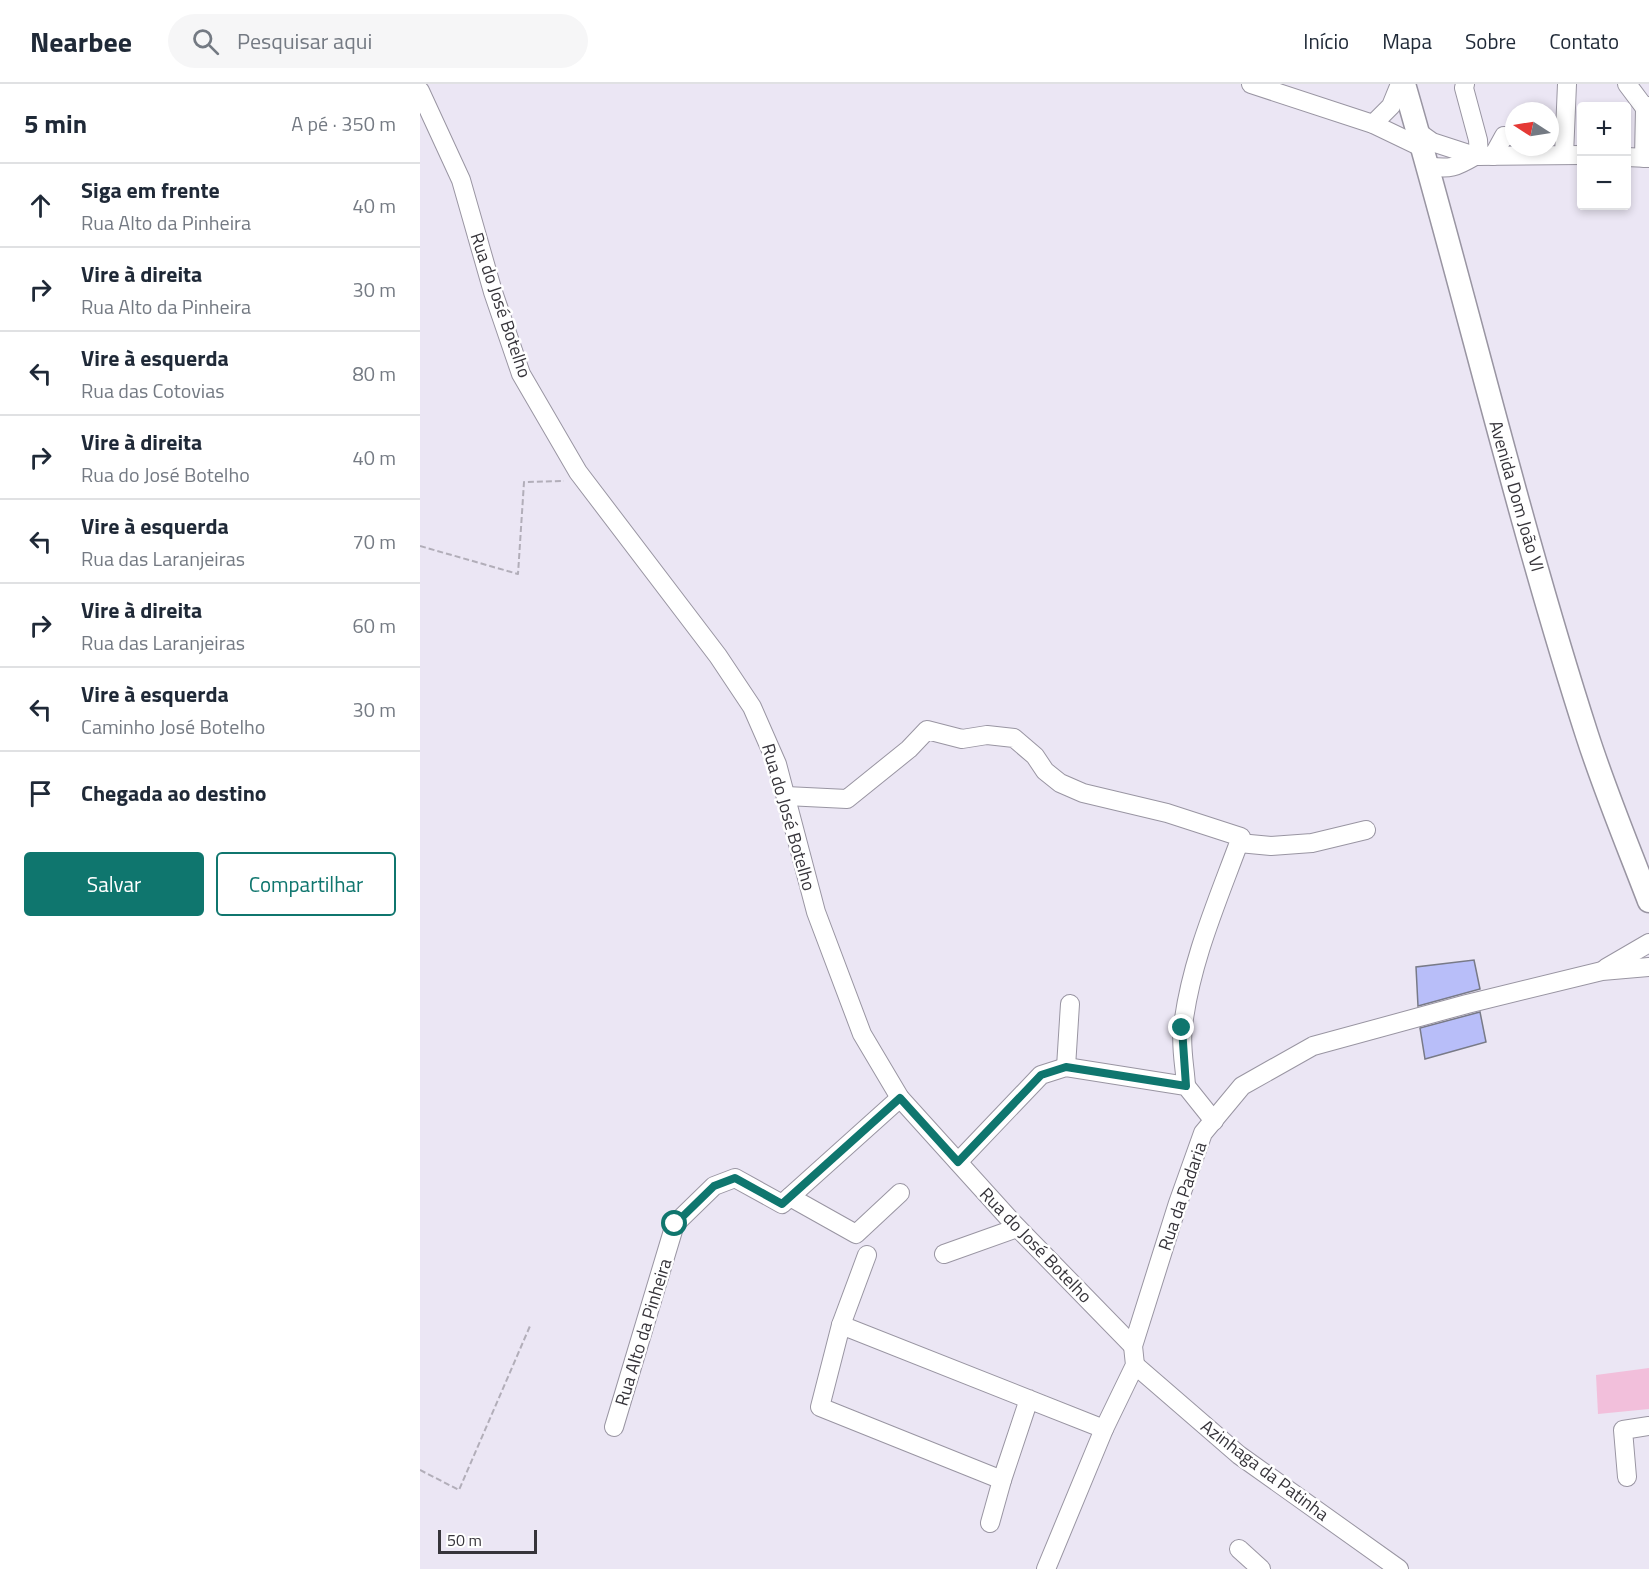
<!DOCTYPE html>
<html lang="pt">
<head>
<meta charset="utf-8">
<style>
	body { margin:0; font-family:"Titillium Web",sans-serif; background:#f6f6f7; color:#1f2937 }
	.controls { position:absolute; right:18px; top:18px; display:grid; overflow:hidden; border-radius:6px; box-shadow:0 3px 9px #0003 }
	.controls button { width:54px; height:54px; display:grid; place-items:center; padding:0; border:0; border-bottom:2px solid #e0e1e3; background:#fff; color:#1f2937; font:30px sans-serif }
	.compass { position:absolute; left:1085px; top:18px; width:54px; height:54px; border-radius:50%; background:#fff; box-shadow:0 3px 9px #0003; rotate:282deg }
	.scale { position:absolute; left:18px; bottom:15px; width:99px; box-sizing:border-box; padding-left:6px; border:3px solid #36343a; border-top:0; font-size:16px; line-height:21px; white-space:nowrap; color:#36343a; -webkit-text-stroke:4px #fff; paint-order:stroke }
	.stop { position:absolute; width:18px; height:18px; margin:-14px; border:4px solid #0f766e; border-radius:50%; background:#fff }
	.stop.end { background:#0f766e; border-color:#fff; box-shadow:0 2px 6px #0008 }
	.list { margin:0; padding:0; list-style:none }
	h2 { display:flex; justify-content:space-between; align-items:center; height:78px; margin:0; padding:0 24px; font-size:26px }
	h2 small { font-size:20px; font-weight:400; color:#747a83 }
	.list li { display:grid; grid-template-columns:39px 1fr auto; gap:18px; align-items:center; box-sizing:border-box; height:84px; padding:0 24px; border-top:2px solid #e0e1e3 }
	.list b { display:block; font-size:22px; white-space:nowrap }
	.list p { margin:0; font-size:20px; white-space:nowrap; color:#747a83 }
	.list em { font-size:20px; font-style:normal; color:#747a83 }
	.actions { display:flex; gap:12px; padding:18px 24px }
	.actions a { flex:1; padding:14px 0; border:2px solid #0f766e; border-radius:6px; text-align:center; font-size:21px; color:#0f766e }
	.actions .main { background:#0f766e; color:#fff }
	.icon { flex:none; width:33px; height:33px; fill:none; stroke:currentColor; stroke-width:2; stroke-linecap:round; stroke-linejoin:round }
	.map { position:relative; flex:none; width:1229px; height:1485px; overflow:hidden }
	header { display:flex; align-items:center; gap:36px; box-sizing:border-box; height:84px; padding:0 30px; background:#fff; border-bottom:2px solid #e0e1e3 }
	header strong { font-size:28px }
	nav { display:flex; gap:33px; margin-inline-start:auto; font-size:21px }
	.search { width:420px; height:54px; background:#f6f6f7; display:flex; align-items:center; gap:15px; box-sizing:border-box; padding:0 21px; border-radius:33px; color:#747a83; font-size:22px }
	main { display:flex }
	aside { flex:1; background:#fff }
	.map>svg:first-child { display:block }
	.green { fill:#f2bfdb }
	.building { fill:#b8bef9; stroke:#787a87; stroke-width:1.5 }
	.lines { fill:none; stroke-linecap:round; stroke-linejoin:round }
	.minor-casing { stroke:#9995a2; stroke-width:20 }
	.major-casing { stroke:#9995a2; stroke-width:25 }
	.path { stroke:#b2aeb9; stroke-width:2; stroke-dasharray:6 3; stroke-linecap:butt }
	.minor { stroke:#fff; stroke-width:18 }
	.major { stroke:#fff; stroke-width:22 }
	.route { stroke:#0f766e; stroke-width:8 }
	.labels { text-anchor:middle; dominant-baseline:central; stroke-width:5; stroke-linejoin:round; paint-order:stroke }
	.street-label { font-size:18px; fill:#36343a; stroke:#fff }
</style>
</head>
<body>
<header>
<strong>Nearbee</strong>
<div class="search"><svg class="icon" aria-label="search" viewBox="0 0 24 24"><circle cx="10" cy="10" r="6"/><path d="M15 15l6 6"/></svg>Pesquisar aqui</div>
<nav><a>Início</a><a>Mapa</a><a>Sobre</a><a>Contato</a></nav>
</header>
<main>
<aside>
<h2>5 min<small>A pé · 350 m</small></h2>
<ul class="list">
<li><svg class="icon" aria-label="ahead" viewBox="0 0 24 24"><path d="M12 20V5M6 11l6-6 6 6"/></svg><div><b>Siga em frente</b><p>Rua Alto da Pinheira</p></div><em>40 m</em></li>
<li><svg class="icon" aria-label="right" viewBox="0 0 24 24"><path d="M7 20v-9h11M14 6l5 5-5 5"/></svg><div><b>Vire à direita</b><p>Rua Alto da Pinheira</p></div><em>30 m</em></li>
<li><svg class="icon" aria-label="left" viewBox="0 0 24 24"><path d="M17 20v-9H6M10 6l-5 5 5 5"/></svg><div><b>Vire à esquerda</b><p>Rua das Cotovias</p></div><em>80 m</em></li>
<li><svg class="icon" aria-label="right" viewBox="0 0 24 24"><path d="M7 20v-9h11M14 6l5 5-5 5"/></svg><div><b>Vire à direita</b><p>Rua do José Botelho</p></div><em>40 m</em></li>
<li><svg class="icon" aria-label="left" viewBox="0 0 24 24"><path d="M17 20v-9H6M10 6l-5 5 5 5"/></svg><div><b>Vire à esquerda</b><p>Rua das Laranjeiras</p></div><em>70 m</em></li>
<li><svg class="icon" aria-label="right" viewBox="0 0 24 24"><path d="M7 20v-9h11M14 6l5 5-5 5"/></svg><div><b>Vire à direita</b><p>Rua das Laranjeiras</p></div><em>60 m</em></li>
<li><svg class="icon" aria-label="left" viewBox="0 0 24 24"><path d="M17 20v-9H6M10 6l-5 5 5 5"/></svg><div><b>Vire à esquerda</b><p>Caminho José Botelho</p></div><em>30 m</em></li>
<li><svg class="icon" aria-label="arrive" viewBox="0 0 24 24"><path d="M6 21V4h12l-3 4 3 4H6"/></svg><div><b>Chegada ao destino</b></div></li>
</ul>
<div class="actions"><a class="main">Salvar</a><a>Compartilhar</a></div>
</aside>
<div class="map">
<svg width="1229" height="1485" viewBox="0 0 1229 1485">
	<rect width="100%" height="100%" fill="#ebe6f4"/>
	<polygon class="green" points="1229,1284 1229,1325 1178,1330 1176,1291"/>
	<g class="building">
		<polygon points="1054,876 1060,905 998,922 996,883"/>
		<polygon points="1060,928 1066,958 1005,975 1000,944"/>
	</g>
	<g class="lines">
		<g class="minor-casing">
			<g id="minor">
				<polyline points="831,0 953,40 1003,64"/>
				<polyline points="1045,0 1044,4 1058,56 1059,72"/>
				<polyline points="1207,0 1225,24"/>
				<polyline points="0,7 41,96 73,208 101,290 158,388 298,572 332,623 357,680 396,828 442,950 480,1014 593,1139 713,1262"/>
				<polyline points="953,40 971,22 980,0"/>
				<polyline points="998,48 1012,58 1055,72 1162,71"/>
				<polyline points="1144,71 1147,0"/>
				<polyline points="1073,72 1084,52 1094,52"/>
				<polyline points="1206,73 1229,74"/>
				<polyline points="1224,74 1225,24 1229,22"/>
				<path d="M 1008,82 C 1030,86 1036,83 1055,72"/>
				<path d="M 366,712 L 427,715 L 489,665 L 507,646 L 542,655 L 567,651 L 594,654 L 615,672 L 625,687 L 640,699 L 663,709 L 747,729 L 821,753 C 798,816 771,876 763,942 C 760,961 765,983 766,1002"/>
				<polyline points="819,759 851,762 892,759 946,746"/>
				<polyline points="1186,884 1229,859"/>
				<polyline points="646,983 650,920"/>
				<polyline points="538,1078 621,991 646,983 766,1002 794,1037"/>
				<polyline points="370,1113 436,1150 480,1109"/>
				<polyline points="524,1170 597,1144"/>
				<polyline points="421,1241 447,1171"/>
				<polyline points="715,1281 819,1371 979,1485"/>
				<polyline points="609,1315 582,1396 400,1323 421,1241 684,1345"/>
				<polyline points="194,1343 255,1140 294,1102 315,1094 362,1120 480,1014"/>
				<polyline points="1207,1393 1203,1346 1229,1342"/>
				<polyline points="570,1439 582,1396"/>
				<polyline points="819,1465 841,1485"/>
				<polyline points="626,1485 684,1345 715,1281 713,1262 758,1119 783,1049 822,1002 893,962 1047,920 1182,887 1229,883"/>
			</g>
		</g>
		<g class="major-casing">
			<path id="major" d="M 984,0 C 1047,217 1098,437 1167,651 C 1185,707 1208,762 1229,817"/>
		</g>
		<g class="path">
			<polyline points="0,462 98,490 104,398 144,397"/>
			<polyline points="0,1386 39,1406 110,1242"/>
		</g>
		<use href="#minor" class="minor"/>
		<use href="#major" class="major"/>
	</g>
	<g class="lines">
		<polyline class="route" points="255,1140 294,1102 315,1094 362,1120 480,1014 538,1078 621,991 646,983 766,1002 762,944"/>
	</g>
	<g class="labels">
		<g class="street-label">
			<text transform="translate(81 221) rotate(71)">Rua do José Botelho</text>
			<text transform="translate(1097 412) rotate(74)">Avenida Dom João VI</text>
			<text transform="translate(369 733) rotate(74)">Rua do José Botelho</text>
			<text transform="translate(762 1112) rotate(-71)">Rua da Padaria</text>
			<text transform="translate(616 1161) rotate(46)">Rua do José Botelho</text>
			<text transform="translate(223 1248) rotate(-73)">Rua Alto da Pinheira</text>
			<text transform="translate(845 1386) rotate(37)">Azinhaga da Patinha</text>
		</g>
	</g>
</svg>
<div class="controls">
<button>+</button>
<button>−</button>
</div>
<svg class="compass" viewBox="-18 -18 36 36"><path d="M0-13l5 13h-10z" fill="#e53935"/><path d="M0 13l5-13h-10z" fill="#747a83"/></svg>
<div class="scale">50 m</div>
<div class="stop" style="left:255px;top:1140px"></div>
<div class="stop end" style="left:762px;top:944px"></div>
</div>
</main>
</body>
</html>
